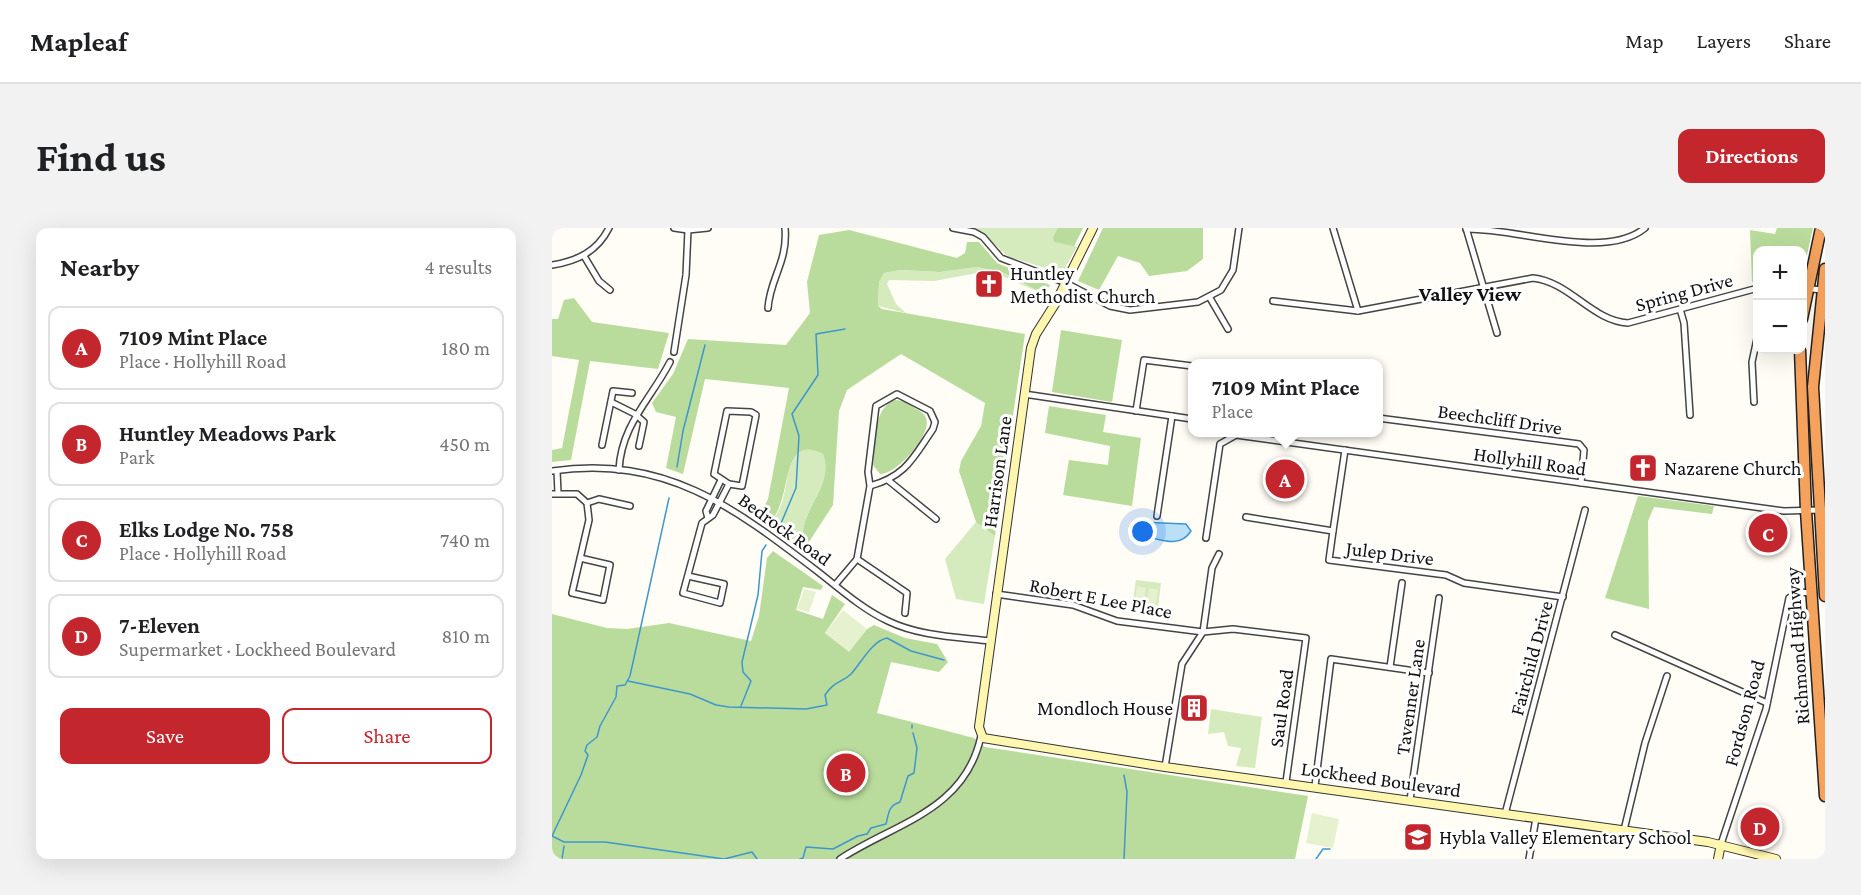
<!DOCTYPE html>
<html lang="en">
<head>
<meta charset="utf-8">
<style>
	body { margin:0; font-family:"Crimson Pro",serif; background:#f2f2f2; color:#202124 }
	.controls { position:absolute; right:18px; top:18px; display:grid; overflow:hidden; border-radius:12px; box-shadow:0 6px 24px #0002 }
	.controls button { width:54px; height:54px; display:grid; place-items:center; padding:0; border:0; border-bottom:2px solid #e0e0e0; background:#fff; color:#202124; font:30px sans-serif }
	.you { position:absolute; left:591px; top:304px; width:21px; height:21px; margin:-15px; border:4px solid #fff; border-radius:50%; background:#1a73e8; box-shadow:0 0 0 9px #1a73e833 }
	.badge { display:grid; place-items:center; width:39px; height:39px; border-radius:50%; background:#c4262e; color:#fff; font-size:20px; font-weight:700 }
	.pin { position:absolute; translate:-50% -50%; border:3px solid #fff; box-shadow:0 2px 6px #0006 }
	.popup { position:absolute; left:636px; top:131px; width:195px; height:78px; box-sizing:border-box; display:grid; place-content:center; border-radius:12px; background:#fff; filter:drop-shadow(0 2px 4px #0005); font-size:20px; white-space:nowrap; color:#757577 }
	.popup b { font-size:22px; color:#202124 }
	.popup::after { content:''; position:absolute; left:50%; top:100%; margin-left:-12px; border:12px solid transparent; border-top-color:#fff }
	.list { margin:0; padding:0; list-style:none }
	h2 { display:flex; justify-content:space-between; align-items:center; height:78px; margin:0; padding:0 24px; font-size:26px }
	h2 small { font-size:20px; font-weight:400; color:#757577 }
	.list li { display:grid; grid-template-columns:39px 1fr auto; gap:18px; align-items:center; box-sizing:border-box; height:84px; margin:0 12px 12px; padding:0 12px; border:2px solid #e0e0e0; border-radius:12px }
	.list b { display:block; font-size:22px; white-space:nowrap }
	.list p { margin:0; font-size:20px; white-space:nowrap; color:#757577 }
	.list em { font-size:20px; font-style:normal; color:#757577 }
	.actions { display:flex; gap:12px; padding:18px 24px }
	.actions a { flex:1; padding:14px 0; border:2px solid #c4262e; border-radius:12px; text-align:center; font-size:21px; color:#c4262e }
	.actions .main { background:#c4262e; color:#fff }
	.map { position:relative; flex:none; width:1273px; height:631px; overflow:hidden; border-radius:12px }
	header { display:flex; align-items:center; gap:36px; box-sizing:border-box; height:84px; padding:0 30px; background:#fff; border-bottom:2px solid #e0e0e0 }
	header strong { font-size:28px }
	nav { display:flex; gap:33px; margin-inline-start:auto; font-size:21px }
	.intro { display:flex; align-items:center; justify-content:space-between; box-sizing:border-box; height:144px; padding:0 36px }
	h1 { margin:0; font-size:42px }
	.button { padding:15px 27px; border-radius:12px; background:#c4262e; color:#fff; font-size:21px; font-weight:700 }
	main { display:flex; gap:36px; padding:0 36px }
	aside { flex:1; background:#fff; border-radius:12px; box-shadow:0 6px 24px #0002 }
	.map>svg:first-child { display:block }
	.green { fill:#d5ebbd }
	.forest { fill:#b9dc9c }
	.pitch { fill:#e6f2cf }
	.water { fill:#b9e0f7; stroke:#3f96cf; stroke-width:1.5 }
	.lines { fill:none; stroke-linecap:round; stroke-linejoin:round }
	.stream { stroke:#3f96cf; stroke-width:1.5 }
	.street-casing { stroke:#444; stroke-width:8 }
	.secondary-casing { stroke:#333; stroke-width:10 }
	.highway-casing { stroke:#222; stroke-width:13 }
	.street { stroke:#fff; stroke-width:5 }
	.secondary { stroke:#fff6b0; stroke-width:8 }
	.highway { stroke:#f5a25d; stroke-width:10 }
	.labels { text-anchor:middle; dominant-baseline:central; stroke-width:6; stroke-linejoin:round; paint-order:stroke }
	.poi-label { font-size:20px; fill:#111; stroke:#fff; text-anchor:start }
	.street-label { font-size:20px; fill:#111; stroke:#fff }
	.neighbourhood-label { font-size:21px; font-weight:bold; fill:#111; stroke:#fff }
</style>
</head>
<body>
<header>
<strong>Mapleaf</strong>
<nav><a>Map</a><a>Layers</a><a>Share</a></nav>
</header>
<div class="intro"><h1>Find us</h1><a class="button">Directions</a></div>
<main>
<aside>
<h2>Nearby<small>4 results</small></h2>
<ul class="list">
<li><span class="badge">A</span><div><b>7109 Mint Place</b><p>Place · Hollyhill Road</p></div><em>180 m</em></li>
<li><span class="badge">B</span><div><b>Huntley Meadows Park</b><p>Park</p></div><em>450 m</em></li>
<li><span class="badge">C</span><div><b>Elks Lodge No. 758</b><p>Place · Hollyhill Road</p></div><em>740 m</em></li>
<li><span class="badge">D</span><div><b>7-Eleven</b><p>Supermarket · Lockheed Boulevard</p></div><em>810 m</em></li>
</ul>
<div class="actions"><a class="main">Save</a><a>Share</a></div>
</aside>
<div class="map">
<svg width="1273" height="631" viewBox="0 0 1273 631">
	<rect width="100%" height="100%" fill="#fffdf5"/>
	<g class="green">
		<polygon points="423,0 531,0 522,17 525,19 510,45 457,29 450,23 447,23 448,21"/>
		<polygon points="425,39 450,44 492,66 447,47 431,44 382,53 337,52 335,56 344,76 354,85 326,78 327,54 332,45 348,42 388,44"/>
		<path d="M 251,220 L 262,221 L 271,226 C 284,261 241,285 253,320 L 218,294 C 240,275 228,237 251,220 Z"/>
		<polygon points="424,294 443,308 432,376 404,371 393,331"/>
		<polygon points="584,352 609,355 605,388 579,385"/>
		<polygon points="659,481 710,489 703,540 684,538 689,520 676,518 672,504 656,506"/>
	</g>
	<g class="forest">
		<polygon points="506,0 531,0 522,18 502,14 501,9"/>
		<polygon points="551,0 651,0 651,31 635,43 597,48 588,35 566,28 547,62 526,53"/>
		<polygon points="1225,0 1261,0 1251,45 1250,22 1206,22 1205,53 1200,54 1198,2 1223,6"/>
		<path d="M 297,2 L 405,30 L 413,25 L 415,14 L 427,14 L 445,35 L 498,57 L 492,66 L 450,44 L 425,39 L 388,44 L 348,42 L 332,45 L 327,54 L 326,78 L 330,81 L 473,106 L 443,308 L 424,294 L 407,243 L 409,233 L 429,198 L 433,175 L 349,126 L 295,162 L 287,183 L 281,277 L 253,320 C 241,285 284,261 271,226 C 227,202 241,275 218,293 L 209,285 L 216,271 L 237,160 L 153,151 L 131,246 L 114,240 L 124,189 L 104,184 L 100,175 L 121,146 L 136,111 L 234,117 L 258,85 L 255,54 L 267,7 Z"/>
		<polygon points="22,70 40,94 117,105 106,141 38,133 19,232 0,234 0,222 10,220 27,132 0,128 0,91 6,91 12,72"/>
		<polygon points="509,102 570,112 560,174 500,164"/>
		<path d="M 343,172 C 352,172 357,176 364,181 C 368,183 372,185 374,190 C 381,206 344,247 328,246 L 321,237 C 324,216 320,180 343,172 Z"/>
		<polygon points="497,178 554,187 551,204 589,210 580,278 511,267 517,232 556,237 558,218 493,205"/>
		<polygon points="1086,268 1162,278 1160,286 1102,279 1096,293 1097,381 1053,370"/>
		<polygon points="221,323 271,358 269,362 251,359 244,382 271,391 280,367 293,376 273,405 297,423 315,401 322,397 353,410 385,416 396,434 387,444 339,434 325,485 422,510 433,519 756,568 743,631 0,631 0,386 55,400 75,401 117,395 199,413 207,388 215,330"/>
	</g>
	<g class="pitch">
		<polygon points="585,358 594,360 591,380 582,378"/>
		<polygon points="597,360 606,362 603,381 594,380"/>
		<polygon points="252,361 264,364 257,384 245,381"/>
		<polygon points="291,382 315,401 297,424 273,405"/>
		<polygon points="760,585 787,591 781,620 754,615"/>
	</g>
	<path class="water" d="M 587,294 L 634,296 L 639,303 C 626,323 605,309 586,307 L 583,305 Z"/>
	<g class="lines">
		<g class="stream">
			<polyline points="125,239 131,203 153,117"/>
			<polyline points="227,300 244,260 247,208 240,186 266,147 264,106 293,101"/>
			<path d="M 76,453 L 138,466 L 164,477 L 177,479 L 254,481 L 275,477 L 273,467 C 282,453 291,454 299,446 C 309,435 320,413 335,410 L 359,423 L 392,432"/>
			<polyline points="189,478 199,453 191,444 190,434 206,367 210,323 214,317"/>
			<polyline points="360,500 360,497"/>
			<polyline points="0,608 29,547 36,527 33,523 35,517 45,509 48,498 64,469 65,458 73,457 78,448 117,270"/>
			<polyline points="0,608 12,614 53,614 172,631 200,624 205,631"/>
			<polyline points="10,631 12,618"/>
			<path d="M 248,631 L 251,630 L 254,619 L 281,621 L 306,608 L 315,606 L 319,600 L 334,596 C 337,585 336,578 348,574 L 356,548 L 362,545 L 365,520 L 361,505"/>
			<polyline points="572,631 575,564 572,547"/>
			<polyline points="764,631 771,621 778,621"/>
		</g>
		<g class="street-casing">
			<g id="street">
				<polyline points="122,0 136,2 156,0"/>
				<polyline points="401,0 422,4 431,9 449,30 514,55 558,78 578,82 646,74 669,62 681,42 687,0"/>
				<polyline points="781,0 806,83"/>
				<polyline points="914,0 945,105"/>
				<path d="M 914,1 C 966,0 1053,33 1093,0"/>
				<polyline points="32,28 47,53 58,62"/>
				<path d="M 0,37 C 25,33 45,24 57,0"/>
				<polyline points="1250,60 1270,62"/>
				<polyline points="658,70 676,101"/>
				<path d="M 721,73 L 806,83 L 981,50 C 1018,54 1040,93 1076,95 L 1206,60"/>
				<path d="M 216,80 C 218,50 236,34 233,0"/>
				<polyline points="1128,81 1132,95 1138,187"/>
				<polyline points="122,124 134,47 136,2"/>
				<polyline points="472,166 640,191"/>
				<polyline points="59,174 83,186 92,194 87,218"/>
				<polyline points="1202,174 1200,134 1206,106"/>
				<polygon points="175,183 199,184 204,187 190,258 177,256 162,246"/>
				<polyline points="584,183 592,132 640,138"/>
				<polyline points="826,190 1027,216 1032,222 1029,255"/>
				<polyline points="684,207 1232,283 1268,282"/>
				<polyline points="50,217 61,163 80,165"/>
				<path d="M 67,242 C 69,197 99,171 118,134"/>
				<path d="M 0,243 C 113,227 180,278 265,343 C 287,360 310,381 336,393 C 367,408 404,409 438,413"/>
				<polyline points="5,243 6,265"/>
				<polyline points="337,253 384,291"/>
				<polyline points="0,266 25,266 35,275 37,292 20,365 51,372 58,337 28,330"/>
				<polyline points="35,275 47,271 78,278"/>
				<polyline points="605,288 620,188"/>
				<polyline points="694,289 781,303 777,332 894,347 912,355 1011,369"/>
				<polyline points="156,290 154,283 169,252"/>
				<polyline points="781,303 793,222"/>
				<polyline points="654,310 668,216 684,207"/>
				<polyline points="305,331 355,365 353,385"/>
				<polyline points="136,348 172,356 168,375 131,365 150,295 161,287 177,256"/>
				<path d="M 283,357 L 305,331 L 318,258 L 316,244 L 324,178 L 345,166 L 378,183 L 383,194 L 381,201 C 361,230 354,248 318,258"/>
				<polyline points="444,366 521,377 565,393 651,404 681,401 754,410 734,554"/>
				<polyline points="1063,407 1215,475"/>
				<polyline points="838,439 850,355"/>
				<polyline points="613,539 630,436 651,404 660,340 667,326"/>
				<polyline points="763,558 779,431 877,445"/>
				<polyline points="858,572 887,370"/>
				<polyline points="953,586 1033,282"/>
				<polyline points="1072,602 1093,515 1115,448"/>
				<polyline points="1169,616 1214,481 1237,370 1247,364 1259,365"/>
				<path d="M 288,631 C 343,595 413,583 429,508"/>
				<polyline points="977,631 984,590"/>
			</g>
		</g>
		<g class="secondary-casing">
			<g id="secondary">
				<polyline points="541,0 503,76 484,106 479,120 427,499 431,510 613,539 1156,614 1224,631"/>
				<polyline points="1166,631 1169,616"/>
			</g>
		</g>
		<g class="highway-casing">
			<g id="highway">
				<polyline points="1273,41 1261,159 1273,368"/>
				<polyline points="1250,91 1269,0"/>
				<polyline points="1248,122 1254,283 1273,568"/>
			</g>
		</g>
		<use href="#street" class="street"/>
		<use href="#secondary" class="secondary"/>
		<use href="#highway" class="highway"/>
	</g>
	<defs>
		<g id="church-square" transform="scale(1.5)"><rect x="-9" y="-9" width="18" height="18" rx="4" fill="#c4262e" stroke="#fff"/><path d="M-1.2-6h2.4v3.5h3.3v2.4h-3.3V6h-2.4V-.1h-3.3v-2.4h3.3Z" fill="#fff"/></g>
		<g id="building-square" transform="scale(1.5)"><rect x="-9" y="-9" width="18" height="18" rx="4" fill="#c4262e" stroke="#fff"/><path d="M-4-6H4V6H1V3H-1V6H-4ZM-2.5-4.3h1.7v1.8h-1.7ZM.8-4.3h1.7v1.8H.8ZM-2.5-1h1.7V.8h-1.7ZM.8-1h1.7V.8H.8Z" fill="#fff"/></g>
		<g id="school-square" transform="scale(1.5)"><rect x="-9" y="-9" width="18" height="18" rx="4" fill="#c4262e" stroke="#fff"/><path d="M0-5L7-2L0 1L-7-2ZM-4 1L0 2.5L4 1V4Q0 6-4 4Z" fill="#fff"/></g>
	</defs>
	<g fill-rule="evenodd">
		<use href="#church-square" x="437" y="56"/>
		<use href="#church-square" x="1091" y="240"/>
		<use href="#building-square" x="642" y="480"/>
		<use href="#school-square" x="866" y="609"/>
	</g>
	<g class="labels">
		<g class="poi-label">
			<text x="458" y="45">Huntley<tspan x="458" dy="23">Methodist Church</tspan></text>
			<text x="1112" y="240">Nazarene Church</text>
			<text x="621" y="480" text-anchor="end">Mondloch House</text>
			<text x="887" y="609">Hybla Valley Elementary School</text>
		</g>
		<g class="street-label">
			<text transform="translate(1132 64) rotate(-15)">Spring Drive</text>
			<text transform="translate(948 191) rotate(8)">Beechcliff Drive</text>
			<text transform="translate(978 233) rotate(8)">Hollyhill Road</text>
			<text transform="translate(445 244) rotate(-82)">Harrison Lane</text>
			<text transform="translate(233 301) rotate(36)">Bedrock Road</text>
			<text transform="translate(838 325) rotate(7)">Julep Drive</text>
			<text transform="translate(549 370) rotate(11)">Robert E Lee Place</text>
			<text transform="translate(1245 418) rotate(-94)">Richmond Highway</text>
			<text transform="translate(979 430) rotate(-75)">Fairchild Drive</text>
			<text transform="translate(858 469) rotate(-82)">Tavenner Lane</text>
			<text transform="translate(729 480) rotate(-82)">Saul Road</text>
			<text transform="translate(1192 485) rotate(-75)">Fordson Road</text>
			<text transform="translate(829 551) rotate(8)">Lockheed Boulevard</text>
		</g>
		<g class="neighbourhood-label">
			<text x="918" y="66">Valley View</text>
		</g>
	</g>
</svg>
<div class="controls">
<button>+</button>
<button>−</button>
</div>
<div class="you"></div>
<div class="pin badge" style="left:733px;top:251px">A</div>
<div class="popup"><b>7109 Mint Place</b>Place</div>
<div class="pin badge" style="left:294px;top:545px">B</div>
<div class="pin badge" style="left:1216px;top:305px">C</div>
<div class="pin badge" style="left:1208px;top:599px">D</div>
</div>
</main>
</body>
</html>
